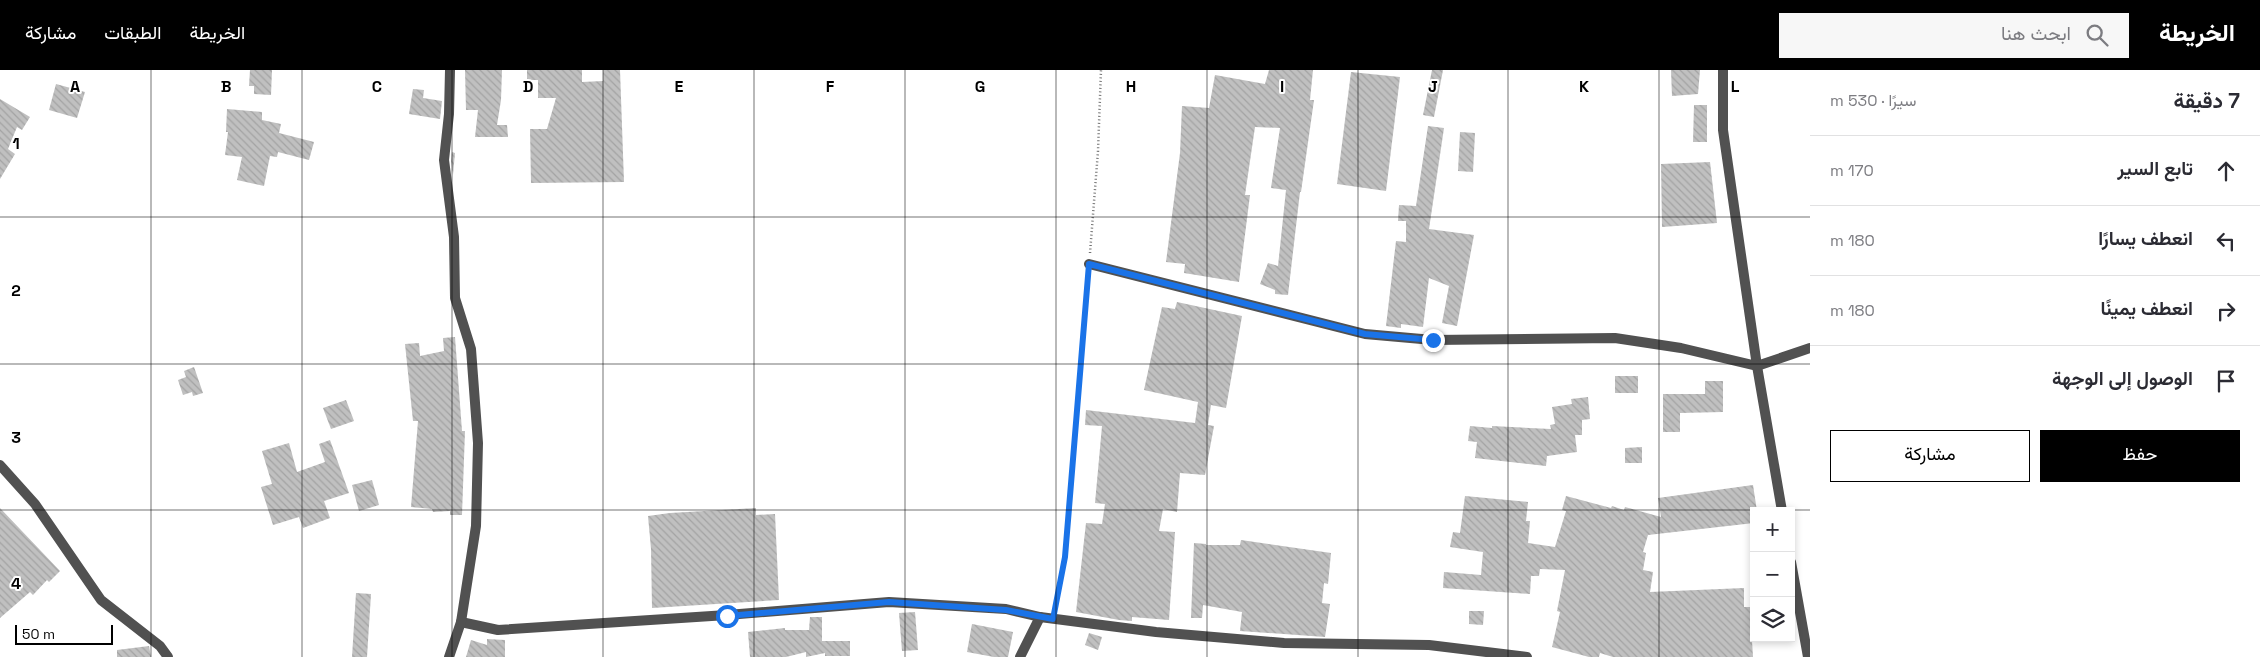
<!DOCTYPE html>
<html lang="ar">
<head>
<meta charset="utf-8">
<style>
	body { margin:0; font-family:"Space Grotesk",Vazirmatn,sans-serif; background:#f7f7f7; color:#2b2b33; direction:rtl }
	.controls { position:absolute; right:15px; bottom:15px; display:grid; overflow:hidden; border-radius:0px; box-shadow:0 2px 8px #0003 }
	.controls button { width:45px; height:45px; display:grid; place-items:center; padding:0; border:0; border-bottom:1px solid #e1e1e2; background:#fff; color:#2b2b33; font:25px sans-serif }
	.scale { position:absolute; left:15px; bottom:12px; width:98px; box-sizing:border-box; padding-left:5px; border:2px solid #000; border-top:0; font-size:14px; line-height:18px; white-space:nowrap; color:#000; -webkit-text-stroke:4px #fff; paint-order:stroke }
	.stop { position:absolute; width:15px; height:15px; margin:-11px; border:4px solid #1a73e8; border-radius:50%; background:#fff }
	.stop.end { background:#1a73e8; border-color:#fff; box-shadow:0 1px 5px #0008 }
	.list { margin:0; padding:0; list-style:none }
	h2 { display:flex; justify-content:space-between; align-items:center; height:65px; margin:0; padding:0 20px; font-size:21px }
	h2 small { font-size:16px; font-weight:400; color:#7c7c81 }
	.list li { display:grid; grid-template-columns:32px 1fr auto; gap:15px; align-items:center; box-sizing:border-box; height:70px; padding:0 20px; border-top:1px solid #e1e1e2 }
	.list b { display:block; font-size:19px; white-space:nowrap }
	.list em { font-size:16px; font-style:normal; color:#7c7c81 }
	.actions { display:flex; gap:10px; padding:15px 20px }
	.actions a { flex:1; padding:11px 0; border:1px solid #000; border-radius:0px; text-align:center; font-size:18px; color:#000 }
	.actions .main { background:#000; color:#fff }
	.icon { flex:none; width:28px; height:28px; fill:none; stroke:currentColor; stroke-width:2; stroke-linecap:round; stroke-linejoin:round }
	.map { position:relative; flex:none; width:1810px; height:587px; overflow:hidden; direction:ltr }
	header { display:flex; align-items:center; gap:30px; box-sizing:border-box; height:70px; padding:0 25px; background:#000; color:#fff }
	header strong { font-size:24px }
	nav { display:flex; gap:28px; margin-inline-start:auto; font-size:18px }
	.search { width:350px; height:45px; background:#f7f7f7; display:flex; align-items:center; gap:12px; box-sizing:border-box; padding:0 18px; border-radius:0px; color:#7c7c81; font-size:19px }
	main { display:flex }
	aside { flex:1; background:#fff }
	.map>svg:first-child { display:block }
	.building { fill:url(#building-back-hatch) }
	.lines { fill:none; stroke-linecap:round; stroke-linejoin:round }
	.path { stroke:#737373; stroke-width:2.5; stroke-dasharray:1 2.5; stroke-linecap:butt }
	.street { stroke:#515151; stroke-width:10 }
	.route { stroke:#1a73e8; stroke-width:6 }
	.grid { fill:none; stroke:#000; stroke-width:1; stroke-opacity:0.55 }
	.grid-label { font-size:16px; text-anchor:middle; font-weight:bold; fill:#000; stroke:#fff; stroke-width:4; stroke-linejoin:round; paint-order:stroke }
</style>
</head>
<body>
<header>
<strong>الخريطة</strong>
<div class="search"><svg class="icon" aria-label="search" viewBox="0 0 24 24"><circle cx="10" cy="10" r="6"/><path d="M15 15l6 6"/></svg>ابحث هنا</div>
<nav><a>الخريطة</a><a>الطبقات</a><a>مشاركة</a></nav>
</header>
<main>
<aside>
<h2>7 دقيقة<small>سيرًا · 530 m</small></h2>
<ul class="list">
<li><svg class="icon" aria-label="ahead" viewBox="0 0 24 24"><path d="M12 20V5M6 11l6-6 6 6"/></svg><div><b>تابع السير</b></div><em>170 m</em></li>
<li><svg class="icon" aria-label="left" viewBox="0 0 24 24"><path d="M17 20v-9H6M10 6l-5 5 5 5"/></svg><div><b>انعطف يسارًا</b></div><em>180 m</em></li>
<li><svg class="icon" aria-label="right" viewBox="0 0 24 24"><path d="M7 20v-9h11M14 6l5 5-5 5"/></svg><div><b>انعطف يمينًا</b></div><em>180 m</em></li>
<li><svg class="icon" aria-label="arrive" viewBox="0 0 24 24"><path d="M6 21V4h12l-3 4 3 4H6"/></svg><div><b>الوصول إلى الوجهة</b></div></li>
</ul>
<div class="actions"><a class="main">حفظ</a><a>مشاركة</a></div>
</aside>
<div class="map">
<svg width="1810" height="587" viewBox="0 0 1810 587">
	<defs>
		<pattern id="building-back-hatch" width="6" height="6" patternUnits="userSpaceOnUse" patternTransform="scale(1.25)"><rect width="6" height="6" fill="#c0c0c0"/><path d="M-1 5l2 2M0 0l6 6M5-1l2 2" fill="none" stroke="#a3a3a3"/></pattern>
	</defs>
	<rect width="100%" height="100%" fill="#fff"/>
	<g class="building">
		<polygon points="250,0 272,0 271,25 254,24 254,16 249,16"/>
		<polygon points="465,0 502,0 501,30 497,55 507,55 508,67 475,67 478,40 466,40"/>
		<polygon points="527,0 582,0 582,12 603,11 603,0 620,0 624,112 531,113 530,59 547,59 556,28 538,28 538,10 527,10"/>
		<polygon points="1269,0 1313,0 1310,30 1314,30 1301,122 1300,122 1288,225 1275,224 1275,220 1260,214 1268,193 1278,196 1286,120 1271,118 1280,58 1255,57 1245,125 1250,125 1239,212 1184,203 1185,194 1166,192 1180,83 1182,36 1209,38 1215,5 1265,14"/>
		<polygon points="1432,0 1443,0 1434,47 1423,45"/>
		<polygon points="1671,0 1700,0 1698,24 1672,26"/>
		<polygon points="1351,2 1400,7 1386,121 1337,114"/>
		<polygon points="56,14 85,22 77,48 49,40"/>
		<polygon points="413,19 424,20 423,28 442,31 440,49 409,44"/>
		<polygon points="0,29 30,47 22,60 17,57 8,79 15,84 0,109"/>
		<polygon points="1694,35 1707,35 1707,72 1693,72"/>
		<polygon points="227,39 262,42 262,50 281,54 279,63 314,72 309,90 278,82 277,87 270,86 264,116 237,110 242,87 225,85 228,62 226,62"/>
		<polygon points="1428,56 1444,58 1429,159 1474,165 1457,256 1442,253 1449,216 1429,208 1423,257 1401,254 1401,258 1386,256 1396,171 1406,172 1406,151 1398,151 1399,135 1416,136"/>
		<polygon points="1460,62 1475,63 1473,102 1458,101"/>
		<polygon points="452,82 455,83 453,105 451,90"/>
		<polygon points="1710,92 1717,153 1662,157 1661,94"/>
		<polygon points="1177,232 1242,246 1226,338 1211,335 1208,355 1214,356 1205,405 1180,403 1177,442 1163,439 1159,461 1175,462 1169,550 1132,547 1132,551 1119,550 1076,542 1086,453 1102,454 1105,434 1095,433 1102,356 1085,355 1086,340 1195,353 1198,332 1144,320 1162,237 1175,239"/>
		<polygon points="455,267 462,361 465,361 462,445 450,445 450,441 433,442 432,439 411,437 418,351 413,351 405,274 419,273 420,286 444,281 443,268"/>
		<polygon points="194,297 203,323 193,326 192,322 183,325 178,310 186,307 184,301"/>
		<rect x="1615" y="306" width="23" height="17"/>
		<polygon points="1705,311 1723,311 1723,342 1680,343 1680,362 1663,362 1663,324 1705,324"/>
		<polygon points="1588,327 1590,349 1582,350 1582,365 1575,365 1577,382 1547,386 1546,396 1475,388 1477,372 1468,371 1470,356 1492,358 1492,356 1551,359 1550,355 1555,354 1552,337 1572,334 1571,329"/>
		<polygon points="346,330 354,351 331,359 323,338"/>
		<polygon points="330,370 349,423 324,431 330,448 303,458 299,447 273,455 261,417 272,414 262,381 289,373 297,402 325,392 319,374"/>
		<polygon points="1642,377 1642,393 1625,393 1625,378"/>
		<polygon points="372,410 379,435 359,441 352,415"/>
		<polygon points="1753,415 1757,441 1754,441 1754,453 1648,465 1643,482 1646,483 1643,500 1653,502 1650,522 1744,518 1744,537 1750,537 1753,587 1613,587 1600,583 1599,587 1589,587 1552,577 1560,542 1557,541 1565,500 1540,499 1539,506 1531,506 1530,524 1443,518 1444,502 1481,505 1483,482 1450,477 1453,462 1460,463 1465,426 1528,432 1526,451 1530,451 1528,473 1555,477 1566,441 1562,440 1566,426 1611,438 1612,436 1624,440 1625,437 1661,447 1658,428"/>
		<polygon points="0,438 60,501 49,512 47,510 33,525 30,522 0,548"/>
		<polygon points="756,438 756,445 775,444 779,530 652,538 651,479 648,446 670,443"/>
		<polygon points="1241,470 1331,483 1328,514 1324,513 1322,533 1330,534 1325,567 1240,561 1242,542 1203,535 1202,548 1191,548 1194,473 1206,474 1206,475 1240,475"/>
		<polygon points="356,523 371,524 367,587 352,587"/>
		<polygon points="1469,541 1484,541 1483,555 1469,554"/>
		<polygon points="915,542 918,580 902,581 899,543"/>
		<polygon points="810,547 822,547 822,571 850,571 850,586 825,586 825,583 806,587 806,582 786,587 750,587 748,562 785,558 785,560 809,560"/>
		<polygon points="972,554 1013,562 1008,587 994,587 967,582"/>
		<polygon points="1089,563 1102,567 1098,580 1085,575"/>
		<polygon points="487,569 505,570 505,587 466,587 471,570 487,575"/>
		<polygon points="149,576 151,587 117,587 117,580"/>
	</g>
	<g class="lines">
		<g class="path">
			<polyline points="1090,183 1098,81 1101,0"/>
			<polyline points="1055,539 1065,487 1088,204"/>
		</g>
		<g class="street">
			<polyline points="1723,0 1723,60 1757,296 1782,441"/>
			<polyline points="1089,194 1365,264 1433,270 1615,268 1681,278 1757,296 1810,278"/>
			<polyline points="0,395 35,434 101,530 160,576 168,587"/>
			<polyline points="1791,492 1808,587"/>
			<polyline points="461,552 498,560 727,545 889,532 1006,539 1040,547 1156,562 1284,573 1429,575 1527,587"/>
			<polyline points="449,587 461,552 476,456 478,373 471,279 455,228 454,167 444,90 449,44 450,0"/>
			<polyline points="1020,587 1040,547"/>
		</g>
	</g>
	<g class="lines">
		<polyline class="route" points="727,546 889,532 1006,540 1053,549 1065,487 1089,194 1365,264 1433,270"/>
	</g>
	<path class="grid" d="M 151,0 L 151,587M 302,0 L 302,587M 452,0 L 452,587M 603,0 L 603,587M 754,0 L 754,587M 905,0 L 905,587M 1056,0 L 1056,587M 1207,0 L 1207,587M 1358,0 L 1358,587M 1508,0 L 1508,587M 1659,0 L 1659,587M 0,147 L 1810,147M 0,294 L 1810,294M 0,440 L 1810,440"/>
	<g class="grid-label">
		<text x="75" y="22">A</text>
		<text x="226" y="22">B</text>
		<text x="377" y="22">C</text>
		<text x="528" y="22">D</text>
		<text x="679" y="22">E</text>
		<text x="830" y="22">F</text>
		<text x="980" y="22">G</text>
		<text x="1131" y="22">H</text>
		<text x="1282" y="22">I</text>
		<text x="1433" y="22">J</text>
		<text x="1584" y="22">K</text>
		<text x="1735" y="22">L</text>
		<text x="16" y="79">1</text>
		<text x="16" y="226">2</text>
		<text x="16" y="373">3</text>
		<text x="16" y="519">4</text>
	</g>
</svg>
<div class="controls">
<button>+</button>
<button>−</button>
<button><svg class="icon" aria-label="layers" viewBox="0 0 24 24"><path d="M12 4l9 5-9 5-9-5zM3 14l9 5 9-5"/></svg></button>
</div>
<div class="scale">50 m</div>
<div class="stop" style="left:727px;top:546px"></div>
<div class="stop end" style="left:1433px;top:270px"></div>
</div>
</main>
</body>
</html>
